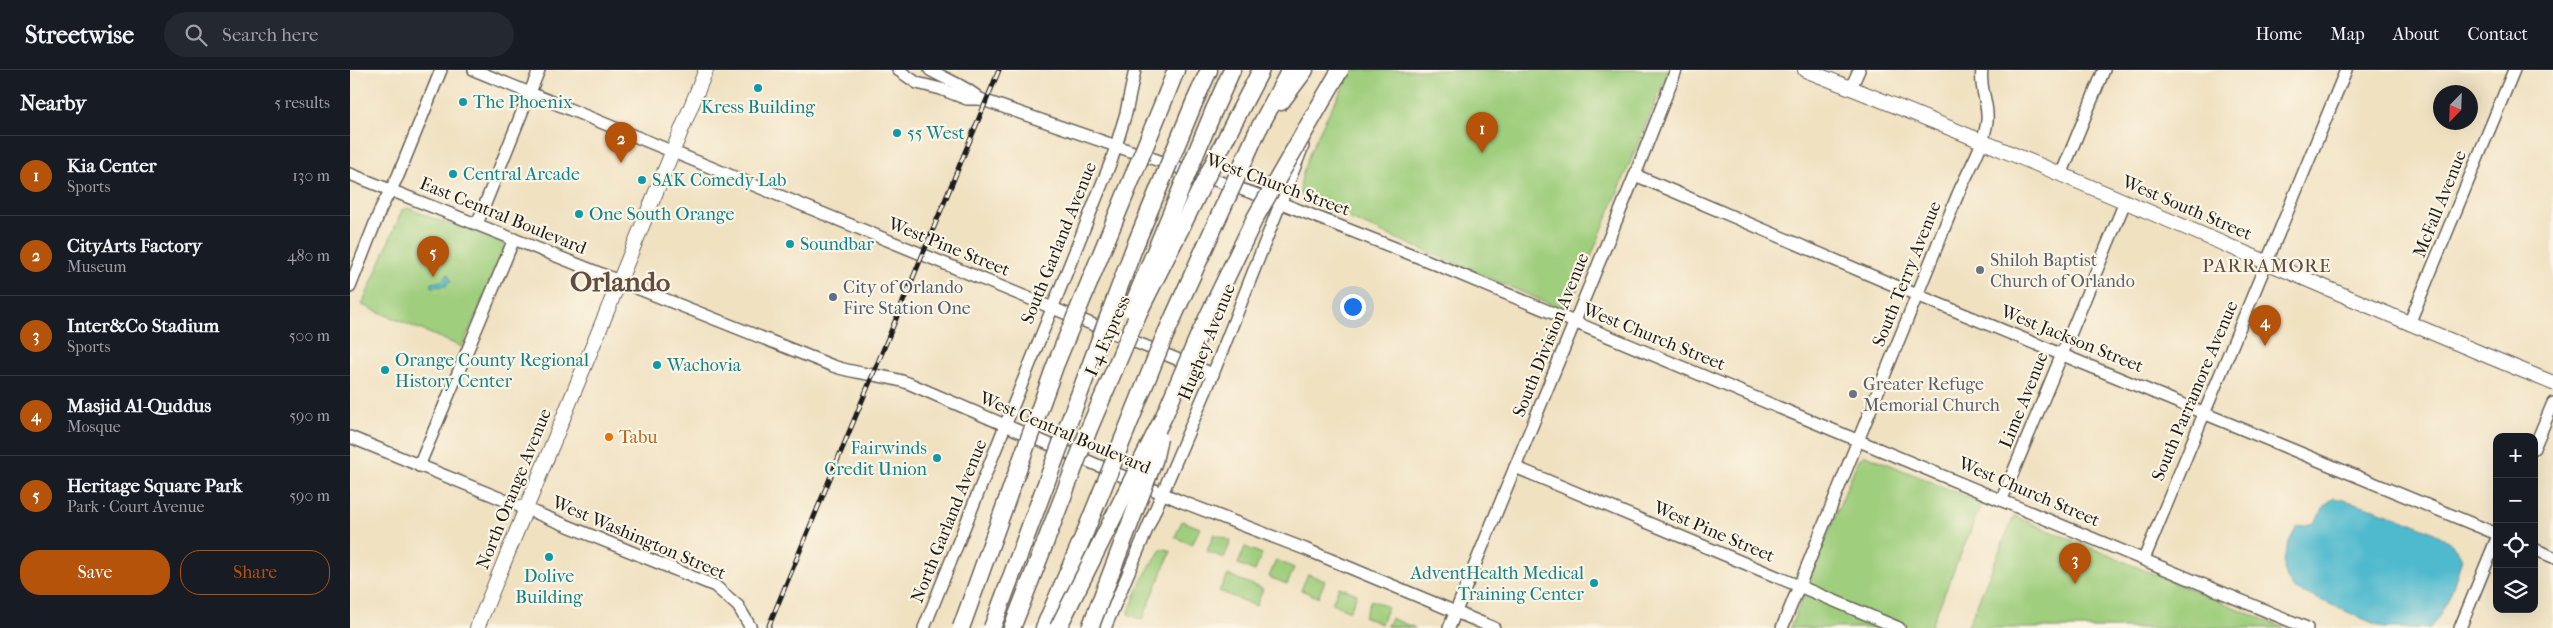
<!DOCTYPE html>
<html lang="en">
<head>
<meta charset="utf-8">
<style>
	body { margin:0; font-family:"IM FELL French Canon",serif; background:#242831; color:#f1f3f6 }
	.controls { position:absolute; right:15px; bottom:15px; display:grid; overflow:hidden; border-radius:10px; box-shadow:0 5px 20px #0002 }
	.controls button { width:45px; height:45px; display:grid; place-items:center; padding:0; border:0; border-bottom:1px solid #363941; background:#171b24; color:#f1f3f6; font:25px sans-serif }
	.compass { position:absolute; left:2083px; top:15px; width:45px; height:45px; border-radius:50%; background:#171b24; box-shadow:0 5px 20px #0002; rotate:203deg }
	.you { position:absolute; left:1002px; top:236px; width:18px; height:18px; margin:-12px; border:4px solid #fff; border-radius:50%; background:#1a73e8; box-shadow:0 0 0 8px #1a73e833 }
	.badge { display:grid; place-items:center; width:32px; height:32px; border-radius:50%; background:#b45309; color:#fff; font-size:16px; font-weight:700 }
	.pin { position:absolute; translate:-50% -41px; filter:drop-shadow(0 1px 2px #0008) }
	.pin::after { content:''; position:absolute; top:26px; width:18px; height:15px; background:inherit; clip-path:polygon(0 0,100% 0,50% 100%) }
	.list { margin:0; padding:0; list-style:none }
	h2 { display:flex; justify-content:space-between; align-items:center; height:65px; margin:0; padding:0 20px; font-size:21px }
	h2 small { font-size:16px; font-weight:400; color:#9ea1a6 }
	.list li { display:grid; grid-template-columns:32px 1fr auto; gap:15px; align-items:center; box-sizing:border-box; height:80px; padding:0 20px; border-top:1px solid #363941 }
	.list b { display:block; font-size:19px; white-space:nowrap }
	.list p { margin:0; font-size:16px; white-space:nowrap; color:#9ea1a6 }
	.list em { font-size:16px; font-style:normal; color:#9ea1a6 }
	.actions { display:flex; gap:10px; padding:15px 20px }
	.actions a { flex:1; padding:11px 0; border:1px solid #b45309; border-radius:20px; text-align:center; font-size:18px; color:#b45309 }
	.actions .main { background:#b45309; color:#fff }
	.icon { flex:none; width:28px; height:28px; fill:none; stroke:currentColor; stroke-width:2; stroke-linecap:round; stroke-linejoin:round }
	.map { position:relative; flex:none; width:2203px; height:558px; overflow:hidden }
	header { display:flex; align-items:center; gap:30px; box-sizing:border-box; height:70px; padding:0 25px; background:#171b24; border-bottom:1px solid #363941 }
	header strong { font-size:24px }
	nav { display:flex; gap:28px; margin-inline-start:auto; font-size:18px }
	.search { width:350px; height:45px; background:#242831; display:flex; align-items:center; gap:12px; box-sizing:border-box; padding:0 18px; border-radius:28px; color:#9ea1a6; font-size:19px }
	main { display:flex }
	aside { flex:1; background:#171b24 }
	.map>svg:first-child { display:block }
	.green { fill:#9fce7d; stroke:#5e754c }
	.water { fill:#50bace; stroke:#366b75 }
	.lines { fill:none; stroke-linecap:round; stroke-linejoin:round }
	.minor-casing { stroke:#666156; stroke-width:14 }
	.major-casing { stroke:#666156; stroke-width:16 }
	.highway-casing { stroke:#666156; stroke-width:19 }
	.minor { stroke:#fff; stroke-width:11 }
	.major { stroke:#fff; stroke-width:14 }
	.highway { stroke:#fff; stroke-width:16 }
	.rail-casing { stroke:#1c1c1c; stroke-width:5 }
	.rail { stroke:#fcf5e5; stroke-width:3; stroke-dasharray:9; stroke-linecap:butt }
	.highway-bridge-casing { stroke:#666156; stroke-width:19; stroke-linecap:butt }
	.highway-bridge { stroke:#fff; stroke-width:16 }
	.culture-dot { fill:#0f9aa8; stroke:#fcf5e5; stroke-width:2 }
	.worship-dot { fill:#6b7280; stroke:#fcf5e5; stroke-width:2 }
	.service-dot { fill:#5c6f8a; stroke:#fcf5e5; stroke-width:2 }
	.food-dot { fill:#e8710a; stroke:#fcf5e5; stroke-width:2 }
	.labels { text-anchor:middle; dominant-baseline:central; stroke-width:4.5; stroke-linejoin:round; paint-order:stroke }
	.culture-label { font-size:18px; fill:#0d838f; stroke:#fcf5e5; text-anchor:start }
	.street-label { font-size:18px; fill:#1c1c1c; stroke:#fcf5e5 }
	.worship-label { font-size:18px; fill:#5b616d; stroke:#fcf5e5; text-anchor:start }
	.service-label { font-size:18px; fill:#4e5e75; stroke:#fcf5e5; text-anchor:start }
	.food-label { font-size:18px; fill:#c56008; stroke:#fcf5e5; text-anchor:start }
	.neighbourhood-label { font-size:19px; letter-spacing:1px; fill:#604d41; stroke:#fcf5e5 }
	.town-label { font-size:28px; font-weight:bold; fill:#604d41; stroke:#fcf5e5 }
</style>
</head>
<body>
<header>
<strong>Streetwise</strong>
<div class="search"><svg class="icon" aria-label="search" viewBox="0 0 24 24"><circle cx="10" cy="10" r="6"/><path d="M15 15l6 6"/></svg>Search here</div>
<nav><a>Home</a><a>Map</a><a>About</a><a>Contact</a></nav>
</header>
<main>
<aside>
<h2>Nearby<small>5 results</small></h2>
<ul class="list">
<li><span class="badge">1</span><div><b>Kia Center</b><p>Sports</p></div><em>130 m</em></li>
<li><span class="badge">2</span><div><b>CityArts Factory</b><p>Museum</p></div><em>480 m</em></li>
<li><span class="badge">3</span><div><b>Inter&amp;Co Stadium</b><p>Sports</p></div><em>500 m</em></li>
<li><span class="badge">4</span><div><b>Masjid Al-Quddus</b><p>Mosque</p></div><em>590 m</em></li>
<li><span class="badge">5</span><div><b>Heritage Square Park</b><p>Park · Court Avenue</p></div><em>590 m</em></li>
</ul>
<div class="actions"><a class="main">Save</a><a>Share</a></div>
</aside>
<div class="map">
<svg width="2203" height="558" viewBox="0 0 2203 558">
	<rect width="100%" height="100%" fill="#fcf5e5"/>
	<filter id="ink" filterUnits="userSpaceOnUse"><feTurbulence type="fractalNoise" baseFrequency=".02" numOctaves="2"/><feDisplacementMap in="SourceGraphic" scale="10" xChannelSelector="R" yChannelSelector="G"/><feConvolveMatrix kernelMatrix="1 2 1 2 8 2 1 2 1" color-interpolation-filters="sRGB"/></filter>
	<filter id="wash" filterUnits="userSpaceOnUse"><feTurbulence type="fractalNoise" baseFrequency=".0096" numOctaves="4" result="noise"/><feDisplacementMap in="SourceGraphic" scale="20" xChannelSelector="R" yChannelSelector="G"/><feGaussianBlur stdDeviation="1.12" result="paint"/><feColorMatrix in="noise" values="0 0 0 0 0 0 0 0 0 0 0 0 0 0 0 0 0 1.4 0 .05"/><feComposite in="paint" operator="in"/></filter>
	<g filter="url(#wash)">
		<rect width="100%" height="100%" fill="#f0e1c1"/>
		<g class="green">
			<path d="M 1003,0 L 1319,0 L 1221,234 L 1215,237 L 1207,237 L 956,130 L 951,125 C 944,100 989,24 1003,0 Z"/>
			<polygon points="58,138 98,154 111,155 154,173 155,178 112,277 12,235 52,140"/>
			<polygon points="1516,385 1632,433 1580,558 1440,558 1508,390"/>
			<polygon points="1664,446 1934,558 1617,558"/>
			<polygon points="832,451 850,458 842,475 825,467"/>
			<polygon points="864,464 881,471 874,488 857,481"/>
			<polygon points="895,477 912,484 905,501 888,494"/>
			<polygon points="812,478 821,481 792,550 778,544 792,509"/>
			<polygon points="926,490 944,498 937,514 919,507"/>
			<polygon points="958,504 975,511 968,527 951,520"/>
			<polygon points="878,505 913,519 906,536 869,521"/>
			<polygon points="989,517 1007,524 1000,541 982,533"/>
			<polygon points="1021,530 1038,537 1031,554 1014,547"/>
			<polygon points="1041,548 1065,558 1037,556"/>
		</g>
		<g class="water">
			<polygon points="98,204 101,212 96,214 96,216 82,217 82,213 92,211"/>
			<path d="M 1984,428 C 2008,432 2079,457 2098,471 C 2104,476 2109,482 2112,489 C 2104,513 2098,539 2080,558 L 2034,558 L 1943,518 C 1927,498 1935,477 1947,457 L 1964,453 L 1977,433 Z"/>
		</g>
	</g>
	<g filter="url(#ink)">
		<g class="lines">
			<g class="minor-casing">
				<g id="minor">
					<polyline points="124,0 863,304"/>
					<polyline points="548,0 567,13 591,19 617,29 630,29 931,133 1078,191 1957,558"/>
					<path d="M 580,0 C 597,10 616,16 630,29"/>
					<polyline points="1501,18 1509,0"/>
					<path d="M 0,104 L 483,296 C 508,305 533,304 558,313 L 830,431 L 955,479 L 1144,558"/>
					<polyline points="1285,105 1567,225 2147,464"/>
					<polyline points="1711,105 1754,0"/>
					<polyline points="127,154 189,0"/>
					<polyline points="0,217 31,138 48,106 91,0"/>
					<polyline points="2059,254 2164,0"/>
					<polyline points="0,367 365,516 388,536 401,558"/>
					<polyline points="2184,378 2203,333"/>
					<polyline points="69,396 164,169"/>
					<polyline points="1165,397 1549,558"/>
					<polyline points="1652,429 1775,132"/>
					<polyline points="2184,479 2203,487"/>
					<polyline points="1794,489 1996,0"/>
					<polyline points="574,558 762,89 776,43 785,0"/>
					<polyline points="755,558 863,304 953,76"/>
					<polyline points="1099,558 1285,105 1326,0"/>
					<path d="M 1432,558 L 1608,124 C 1618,101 1634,76 1637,51 C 1639,34 1629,18 1632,0"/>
					<polyline points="2110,558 2147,468"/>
				</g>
			</g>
			<g class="major-casing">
				<g id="major">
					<path d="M 1455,0 C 1707,98 1953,211 2203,313"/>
					<polyline points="127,558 356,0"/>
				</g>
			</g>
			<g class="highway-casing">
				<g id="highway">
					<polyline points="817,23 826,0"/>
					<polyline points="931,32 955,0"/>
					<polyline points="844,33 859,0"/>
					<polyline points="864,40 882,0"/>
					<polyline points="885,50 911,0"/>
					<polyline points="907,62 940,0"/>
					<polyline points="662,558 687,494"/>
					<polyline points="694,558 736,460"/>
				</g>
			</g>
			<use href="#minor" class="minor"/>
			<use href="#major" class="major"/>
			<use href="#highway" class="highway"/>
			<g class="rail-casing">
				<polyline id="rail" points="418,558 649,0"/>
			</g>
			<use href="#rail" class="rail"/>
			<g class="highway-bridge-casing">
				<g id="highway-bridge">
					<polyline points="781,239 864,40"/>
					<polyline points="736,460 813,270 907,62"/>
					<polyline points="687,494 739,359 789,242 885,50"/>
					<polyline points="611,558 705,296 817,23"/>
					<polyline points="642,558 784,178 844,33"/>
					<polyline points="708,558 814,346 848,267 905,148 990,0"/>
					<polyline points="740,558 804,391 809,368"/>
				</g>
			</g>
			<use href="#highway-bridge" class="highway-bridge"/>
		</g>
	</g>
	<g class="culture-dot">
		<circle cx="408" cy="18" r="5"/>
		<circle cx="113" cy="32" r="5"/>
		<circle cx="547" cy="63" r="5"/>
		<circle cx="103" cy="104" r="5"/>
		<circle cx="292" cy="110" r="5"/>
		<circle cx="229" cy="144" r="5"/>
		<circle cx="440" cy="174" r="5"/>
		<circle cx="307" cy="295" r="5"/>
		<circle cx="35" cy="300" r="5"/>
		<circle cx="587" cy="388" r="5"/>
		<circle cx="199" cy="487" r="5"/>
		<circle cx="1244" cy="513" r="5"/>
	</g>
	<g class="worship-dot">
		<circle cx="1630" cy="200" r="5"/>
		<circle cx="1503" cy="324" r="5"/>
	</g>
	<circle class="service-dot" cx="483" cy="227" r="5"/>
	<circle class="food-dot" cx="259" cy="367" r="5"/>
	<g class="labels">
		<g class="culture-label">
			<text x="123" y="32">The Phoenix</text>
			<text x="408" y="37" text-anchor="middle">Kress Building</text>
			<text x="557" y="63">55 West</text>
			<text x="113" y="104">Central Arcade</text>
			<text x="302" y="110">SAK Comedy Lab</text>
			<text x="239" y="144">One South Orange</text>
			<text x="450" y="174">Soundbar</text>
			<text x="45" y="290">Orange County Regional<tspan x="45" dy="21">History Center</tspan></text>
			<text x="317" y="295">Wachovia</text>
			<text x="577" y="378" text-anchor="end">Fairwinds<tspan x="577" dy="21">Credit Union</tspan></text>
			<text x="1234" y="503" text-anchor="end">AdventHealth Medical<tspan x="1234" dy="21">Training Center</tspan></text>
			<text x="199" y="506" text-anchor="middle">Dolive<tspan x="199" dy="21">Building</tspan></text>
		</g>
		<g class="street-label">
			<text transform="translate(928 115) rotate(20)">West Church Street</text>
			<text transform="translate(2090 134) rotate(-68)">McFall Avenue</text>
			<text transform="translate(1837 138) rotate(23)">West South Street</text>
			<text transform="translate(153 146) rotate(22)">East Central Boulevard</text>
			<text transform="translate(709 173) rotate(-68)">South Garland Avenue</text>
			<text transform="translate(599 177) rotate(22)">West Pine Street</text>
			<text transform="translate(1557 204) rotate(-68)">South Terry Avenue</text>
			<text transform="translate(1201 265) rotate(-68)">South Division Avenue</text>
			<text transform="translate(758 266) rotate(-66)">I-4 Express</text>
			<text transform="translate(1304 267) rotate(22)">West Church Street</text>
			<text transform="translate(1722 269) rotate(22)">West Jackson Street</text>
			<text transform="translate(857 272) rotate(-68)">Hughey Avenue</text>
			<text transform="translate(1845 321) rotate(-67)">South Parramore Avenue</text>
			<text transform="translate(1674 330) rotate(-68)">Lime Avenue</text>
			<text transform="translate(715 363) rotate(23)">West Central Boulevard</text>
			<text transform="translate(164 419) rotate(-68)">North Orange Avenue</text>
			<text transform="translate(1679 422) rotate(23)">West Church Street</text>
			<text transform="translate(599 451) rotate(-68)">North Garland Avenue</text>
			<text transform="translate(1364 462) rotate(23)">West Pine Street</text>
			<text transform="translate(289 468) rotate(23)">West Washington Street</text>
		</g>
		<g class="worship-label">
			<text x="1640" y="190">Shiloh Baptist<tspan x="1640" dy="21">Church of Orlando</tspan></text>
			<text x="1513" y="314">Greater Refuge<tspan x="1513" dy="21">Memorial Church</tspan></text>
		</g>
		<g class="service-label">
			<text x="493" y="217">City of Orlando<tspan x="493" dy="21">Fire Station One</tspan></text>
		</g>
		<g class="food-label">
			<text x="269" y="367">Tabu</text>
		</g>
		<g class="neighbourhood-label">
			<text x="1917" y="196">PARRAMORE</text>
		</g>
		<g class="town-label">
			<text x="270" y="211">Orlando</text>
		</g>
	</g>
</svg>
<div class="controls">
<button>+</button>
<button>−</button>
<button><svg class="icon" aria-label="locate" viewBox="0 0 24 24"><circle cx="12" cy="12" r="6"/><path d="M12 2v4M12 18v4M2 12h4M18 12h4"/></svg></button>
<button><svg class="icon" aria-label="layers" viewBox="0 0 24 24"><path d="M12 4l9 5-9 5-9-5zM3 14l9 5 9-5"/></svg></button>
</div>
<svg class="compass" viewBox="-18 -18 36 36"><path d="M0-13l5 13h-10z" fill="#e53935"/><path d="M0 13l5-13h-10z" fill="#9ea1a6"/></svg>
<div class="you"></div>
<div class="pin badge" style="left:1132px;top:83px">1</div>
<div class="pin badge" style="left:271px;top:93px">2</div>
<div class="pin badge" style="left:1725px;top:514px">3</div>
<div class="pin badge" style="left:1915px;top:276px">4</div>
<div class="pin badge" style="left:83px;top:207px">5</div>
</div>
</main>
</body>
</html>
